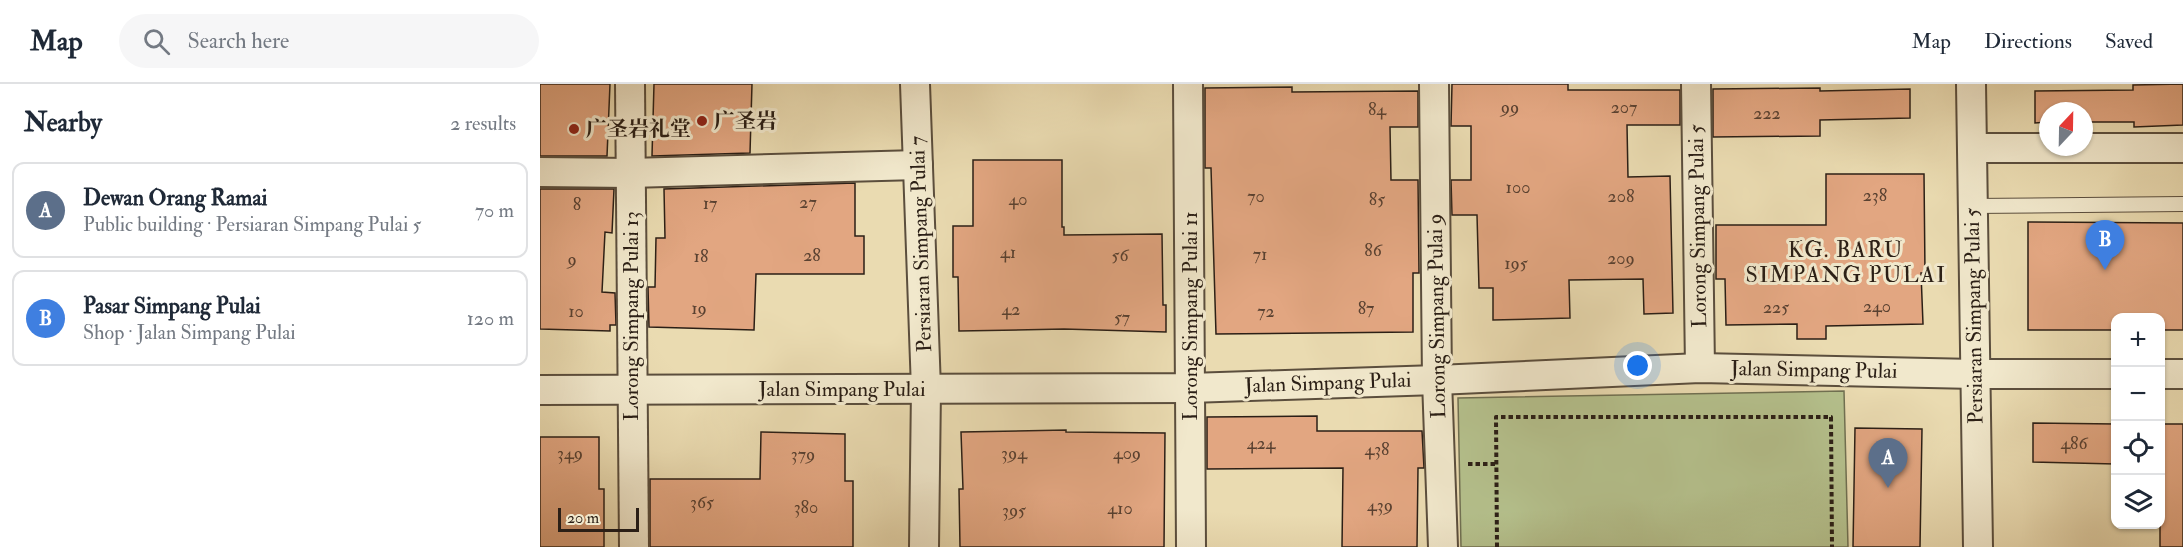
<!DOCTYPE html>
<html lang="en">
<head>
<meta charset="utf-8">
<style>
	body { margin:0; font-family:"IM FELL Double Pica","Noto Serif SC",serif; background:#f6f6f7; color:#1f2937 }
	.controls { position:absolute; right:18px; bottom:18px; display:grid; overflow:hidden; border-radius:12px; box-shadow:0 2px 4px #0004 }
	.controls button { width:54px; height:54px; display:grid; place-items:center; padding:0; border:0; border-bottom:2px solid #e0e1e3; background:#fff; color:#1f2937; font:30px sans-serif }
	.compass { position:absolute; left:1499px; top:18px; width:54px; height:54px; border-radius:50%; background:#fff; box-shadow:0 2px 4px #0004; rotate:22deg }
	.scale { position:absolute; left:18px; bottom:15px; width:81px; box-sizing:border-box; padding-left:6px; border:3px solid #2b1f16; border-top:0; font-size:16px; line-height:21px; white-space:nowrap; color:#2b1f16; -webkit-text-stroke:4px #f1e8cc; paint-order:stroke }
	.you { position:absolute; left:1098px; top:282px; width:21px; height:21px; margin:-15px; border:4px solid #fff; border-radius:50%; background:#1a73e8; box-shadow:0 0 0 9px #1a73e833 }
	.badge { display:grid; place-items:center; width:39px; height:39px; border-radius:50%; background:#d93025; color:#fff; font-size:20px; font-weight:700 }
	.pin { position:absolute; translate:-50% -50px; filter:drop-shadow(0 2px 3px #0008) }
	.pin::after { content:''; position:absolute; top:32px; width:21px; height:18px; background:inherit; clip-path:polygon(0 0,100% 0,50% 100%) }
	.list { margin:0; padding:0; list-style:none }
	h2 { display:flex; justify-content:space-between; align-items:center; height:78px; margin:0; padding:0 24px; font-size:26px }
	h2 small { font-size:20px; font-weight:400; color:#747a83 }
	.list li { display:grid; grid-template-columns:39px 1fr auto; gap:18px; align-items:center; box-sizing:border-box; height:96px; margin:0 12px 12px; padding:0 12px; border:2px solid #e0e1e3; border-radius:12px }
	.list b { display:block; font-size:22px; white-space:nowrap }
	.list p { margin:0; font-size:20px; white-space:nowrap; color:#747a83 }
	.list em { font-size:20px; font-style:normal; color:#747a83 }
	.icon { flex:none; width:33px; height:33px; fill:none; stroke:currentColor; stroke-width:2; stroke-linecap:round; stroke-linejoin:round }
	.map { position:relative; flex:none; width:1643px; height:463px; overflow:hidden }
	header { display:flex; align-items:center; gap:36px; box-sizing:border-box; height:84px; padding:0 30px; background:#fff; border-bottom:2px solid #e0e1e3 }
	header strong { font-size:28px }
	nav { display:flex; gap:33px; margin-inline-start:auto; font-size:21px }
	.search { width:420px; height:54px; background:#f6f6f7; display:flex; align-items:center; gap:15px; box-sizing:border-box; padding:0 21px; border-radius:33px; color:#747a83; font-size:22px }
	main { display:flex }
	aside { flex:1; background:#fff }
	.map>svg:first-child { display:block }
	.green { fill:#b5c18d; stroke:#707052; stroke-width:1.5 }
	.building { fill:#e2a681; stroke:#2b1f16; stroke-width:1.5 }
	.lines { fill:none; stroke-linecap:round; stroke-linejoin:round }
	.service-casing { stroke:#5b4e3d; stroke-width:16 }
	.minor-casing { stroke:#5b4e3d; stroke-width:32 }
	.path { stroke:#2b1f16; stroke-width:4; stroke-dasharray:4.5 3; stroke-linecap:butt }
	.service { stroke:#f1e8cc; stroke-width:14 }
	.minor { stroke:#f1e8cc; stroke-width:28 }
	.poi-dot { fill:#8f2418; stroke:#f1e8cc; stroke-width:2 }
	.labels { text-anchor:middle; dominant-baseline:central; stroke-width:6; stroke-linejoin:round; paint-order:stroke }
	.number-label { font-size:18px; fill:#594131 }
	.poi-label { font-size:21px; font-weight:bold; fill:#2b1f16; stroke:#f1e8cc; text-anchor:start }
	.street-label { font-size:21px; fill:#2b1f16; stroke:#f1e8cc }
	.neighbourhood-label { font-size:22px; letter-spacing:1.5px; fill:#2b1f16; stroke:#f1e8cc }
</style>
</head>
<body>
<header>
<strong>Map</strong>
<div class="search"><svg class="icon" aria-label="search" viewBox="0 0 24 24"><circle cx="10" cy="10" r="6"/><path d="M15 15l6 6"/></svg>Search here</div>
<nav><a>Map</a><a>Directions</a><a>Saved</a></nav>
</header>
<main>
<aside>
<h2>Nearby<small>2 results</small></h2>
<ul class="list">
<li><span class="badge" style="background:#5c6f8a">A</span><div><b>Dewan Orang Ramai</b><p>Public building · Persiaran Simpang Pulai 5</p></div><em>70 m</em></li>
<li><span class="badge" style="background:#3f7fe0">B</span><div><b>Pasar Simpang Pulai</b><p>Shop · Jalan Simpang Pulai</p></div><em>120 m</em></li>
</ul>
</aside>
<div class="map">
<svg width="1643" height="463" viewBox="0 0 1643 463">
	<rect width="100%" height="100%" fill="#eadbb1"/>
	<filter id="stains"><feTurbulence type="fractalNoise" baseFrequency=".00333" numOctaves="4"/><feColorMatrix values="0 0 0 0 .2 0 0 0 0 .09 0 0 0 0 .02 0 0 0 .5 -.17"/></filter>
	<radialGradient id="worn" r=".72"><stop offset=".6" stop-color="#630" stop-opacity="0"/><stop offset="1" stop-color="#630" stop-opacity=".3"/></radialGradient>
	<polygon class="green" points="1304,307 1308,463 921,463 918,314"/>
	<g class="building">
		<polygon points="0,0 70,0 67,72 0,72"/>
		<polygon points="114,0 212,0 210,69 112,72"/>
		<polygon points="912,0 1028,0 1028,6 1140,6 1140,41 1087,41 1088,93 1130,92 1133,229 1104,230 1103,195 1029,196 1030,234 953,236 953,204 939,204 937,131 912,131 911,96 931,96 931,42 911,42"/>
		<polygon points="1643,0 1643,41 1594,43 1594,38 1544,38 1544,27 1508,27 1508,38 1495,39 1495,7 1593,6 1593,1"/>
		<polygon points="752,3 752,8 878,7 878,43 850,43 851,96 878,96 879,189 873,189 873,248 676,250 671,84 665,84 665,4"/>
		<polygon points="1280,4 1280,7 1370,5 1370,34 1280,36 1280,52 1173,53 1173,5"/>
		<polygon points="433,76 522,76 522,143 524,143 524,151 622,150 623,221 626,221 626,248 524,245 419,247 418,193 413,193 413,142 433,142"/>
		<polygon points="1286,90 1384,90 1385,189 1381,189 1383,240 1286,242 1286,255 1257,255 1257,240 1186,241 1185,195 1176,195 1176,141 1286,141"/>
		<polygon points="315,99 315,152 324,152 324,190 216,190 214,246 109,243 108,203 115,203 116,154 125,154 124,105"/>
		<polygon points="0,105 74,105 72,149 65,148 62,208 75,209 76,241 70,241 70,247 0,245"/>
		<polygon points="1488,138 1643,139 1643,246 1620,246 1620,234 1575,234 1575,246 1488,246"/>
		<polygon points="777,332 777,347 882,347 884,384 878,384 877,463 802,463 803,384 667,385 667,333"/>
		<polygon points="1493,339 1575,340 1575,380 1493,378"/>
		<rect x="1620" y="340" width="23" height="123"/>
		<polygon points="1315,344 1382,345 1380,463 1313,463"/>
		<polygon points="526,346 526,348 625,349 624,463 420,463 419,405 423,405 421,348"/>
		<polygon points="221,348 305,350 305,397 313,397 313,463 110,463 110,395 220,395"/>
		<polygon points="0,353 59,353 59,405 64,405 64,463 0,463"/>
	</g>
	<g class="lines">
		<g class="service-casing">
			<polyline id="service" points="1432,122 1643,120"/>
		</g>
		<g class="minor-casing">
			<g id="minor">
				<polyline points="90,0 94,463"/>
				<polyline points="375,0 386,305 384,463"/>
				<polyline points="648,0 651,463"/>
				<polyline points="894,0 897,296 903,463"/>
				<polyline points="1156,0 1160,284"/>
				<polyline points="1431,0 1438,463"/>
				<polyline points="1432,64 1643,64"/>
				<polyline points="0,88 90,89 378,81"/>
				<polyline points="1620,290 1643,290"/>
				<polyline points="0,306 650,304 897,296 1160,284 1435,290 1576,290"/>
			</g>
		</g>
		<g class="path">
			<polyline points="928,380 956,380"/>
			<polyline points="957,463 956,333 1291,333 1292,463"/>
		</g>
		<use href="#service" class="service"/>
		<use href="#minor" class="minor"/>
	</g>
	<g class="poi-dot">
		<circle cx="162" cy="37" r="6"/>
		<circle cx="34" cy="45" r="6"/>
	</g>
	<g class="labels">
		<g class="number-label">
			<text x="970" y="23">99</text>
			<text x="1084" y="23">207</text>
			<text x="837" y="25">84</text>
			<text x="1227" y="29">222</text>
			<text x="978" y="103">100</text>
			<text x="1335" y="111">238</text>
			<text x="716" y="112">70</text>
			<text x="1081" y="112">208</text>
			<text x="478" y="115">40</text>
			<text x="837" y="115">85</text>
			<text x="268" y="118">27</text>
			<text x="170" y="119">17</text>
			<text x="37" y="120">8</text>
			<text x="833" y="166">86</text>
			<text x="468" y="168">41</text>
			<text x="720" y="170">71</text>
			<text x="272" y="171">28</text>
			<text x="580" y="171">56</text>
			<text x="161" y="172">18</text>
			<text x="1081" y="174">209</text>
			<text x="32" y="175">9</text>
			<text x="976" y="179">195</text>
			<text x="1337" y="222">240</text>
			<text x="1236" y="223">225</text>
			<text x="159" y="224">19</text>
			<text x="826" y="224">87</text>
			<text x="471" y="225">42</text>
			<text x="36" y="227">10</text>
			<text x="726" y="227">72</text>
			<text x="582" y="233">57</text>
			<text x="721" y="359">424</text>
			<text x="1534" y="359">486</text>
			<text x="837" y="365">438</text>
			<text x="30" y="369">349</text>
			<text x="474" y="369">394</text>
			<text x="587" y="369">409</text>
			<text x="263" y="370">379</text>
			<text x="162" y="418">365</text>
			<text x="840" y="421">439</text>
			<text x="266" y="423">380</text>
			<text x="580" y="424">410</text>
			<text x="474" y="426">395</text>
		</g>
		<g class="poi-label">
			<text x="174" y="37">广圣岩</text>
			<text x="46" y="45">广圣岩礼堂</text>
		</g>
		<g class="street-label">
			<text transform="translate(1158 142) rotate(-91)">Lorong Simpang Pulai 5</text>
			<text transform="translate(381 160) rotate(-92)">Persiaran Simpang Pulai 7</text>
			<text transform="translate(91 232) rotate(-90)">Lorong Simpang Pulai 13</text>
			<text transform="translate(650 232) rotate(-90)">Lorong Simpang Pulai 11</text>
			<text transform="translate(897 232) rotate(-91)">Lorong Simpang Pulai 9</text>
			<text transform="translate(1434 232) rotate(-91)">Persiaran Simpang Pulai 5</text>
			<text transform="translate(1274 286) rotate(1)">Jalan Simpang Pulai</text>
			<text transform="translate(788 299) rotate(-2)">Jalan Simpang Pulai</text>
			<text x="302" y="305">Jalan Simpang Pulai</text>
		</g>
		<g class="neighbourhood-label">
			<text x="1306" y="166">KG. BARU<tspan x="1306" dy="25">SIMPANG PULAI</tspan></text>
		</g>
	</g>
	<rect width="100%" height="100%" filter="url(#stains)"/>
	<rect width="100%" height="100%" fill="url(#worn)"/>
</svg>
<div class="controls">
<button>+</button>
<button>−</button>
<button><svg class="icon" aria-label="locate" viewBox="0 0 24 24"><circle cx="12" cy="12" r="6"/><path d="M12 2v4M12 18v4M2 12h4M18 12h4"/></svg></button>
<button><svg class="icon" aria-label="layers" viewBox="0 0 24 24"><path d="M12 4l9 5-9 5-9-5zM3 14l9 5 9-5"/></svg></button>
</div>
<svg class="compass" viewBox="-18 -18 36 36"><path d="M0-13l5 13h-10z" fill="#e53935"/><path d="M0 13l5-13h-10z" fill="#747a83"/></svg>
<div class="scale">20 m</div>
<div class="you"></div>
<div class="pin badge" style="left:1348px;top:404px;background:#5c6f8a">A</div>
<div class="pin badge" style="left:1565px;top:186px;background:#3f7fe0">B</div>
</div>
</main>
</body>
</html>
